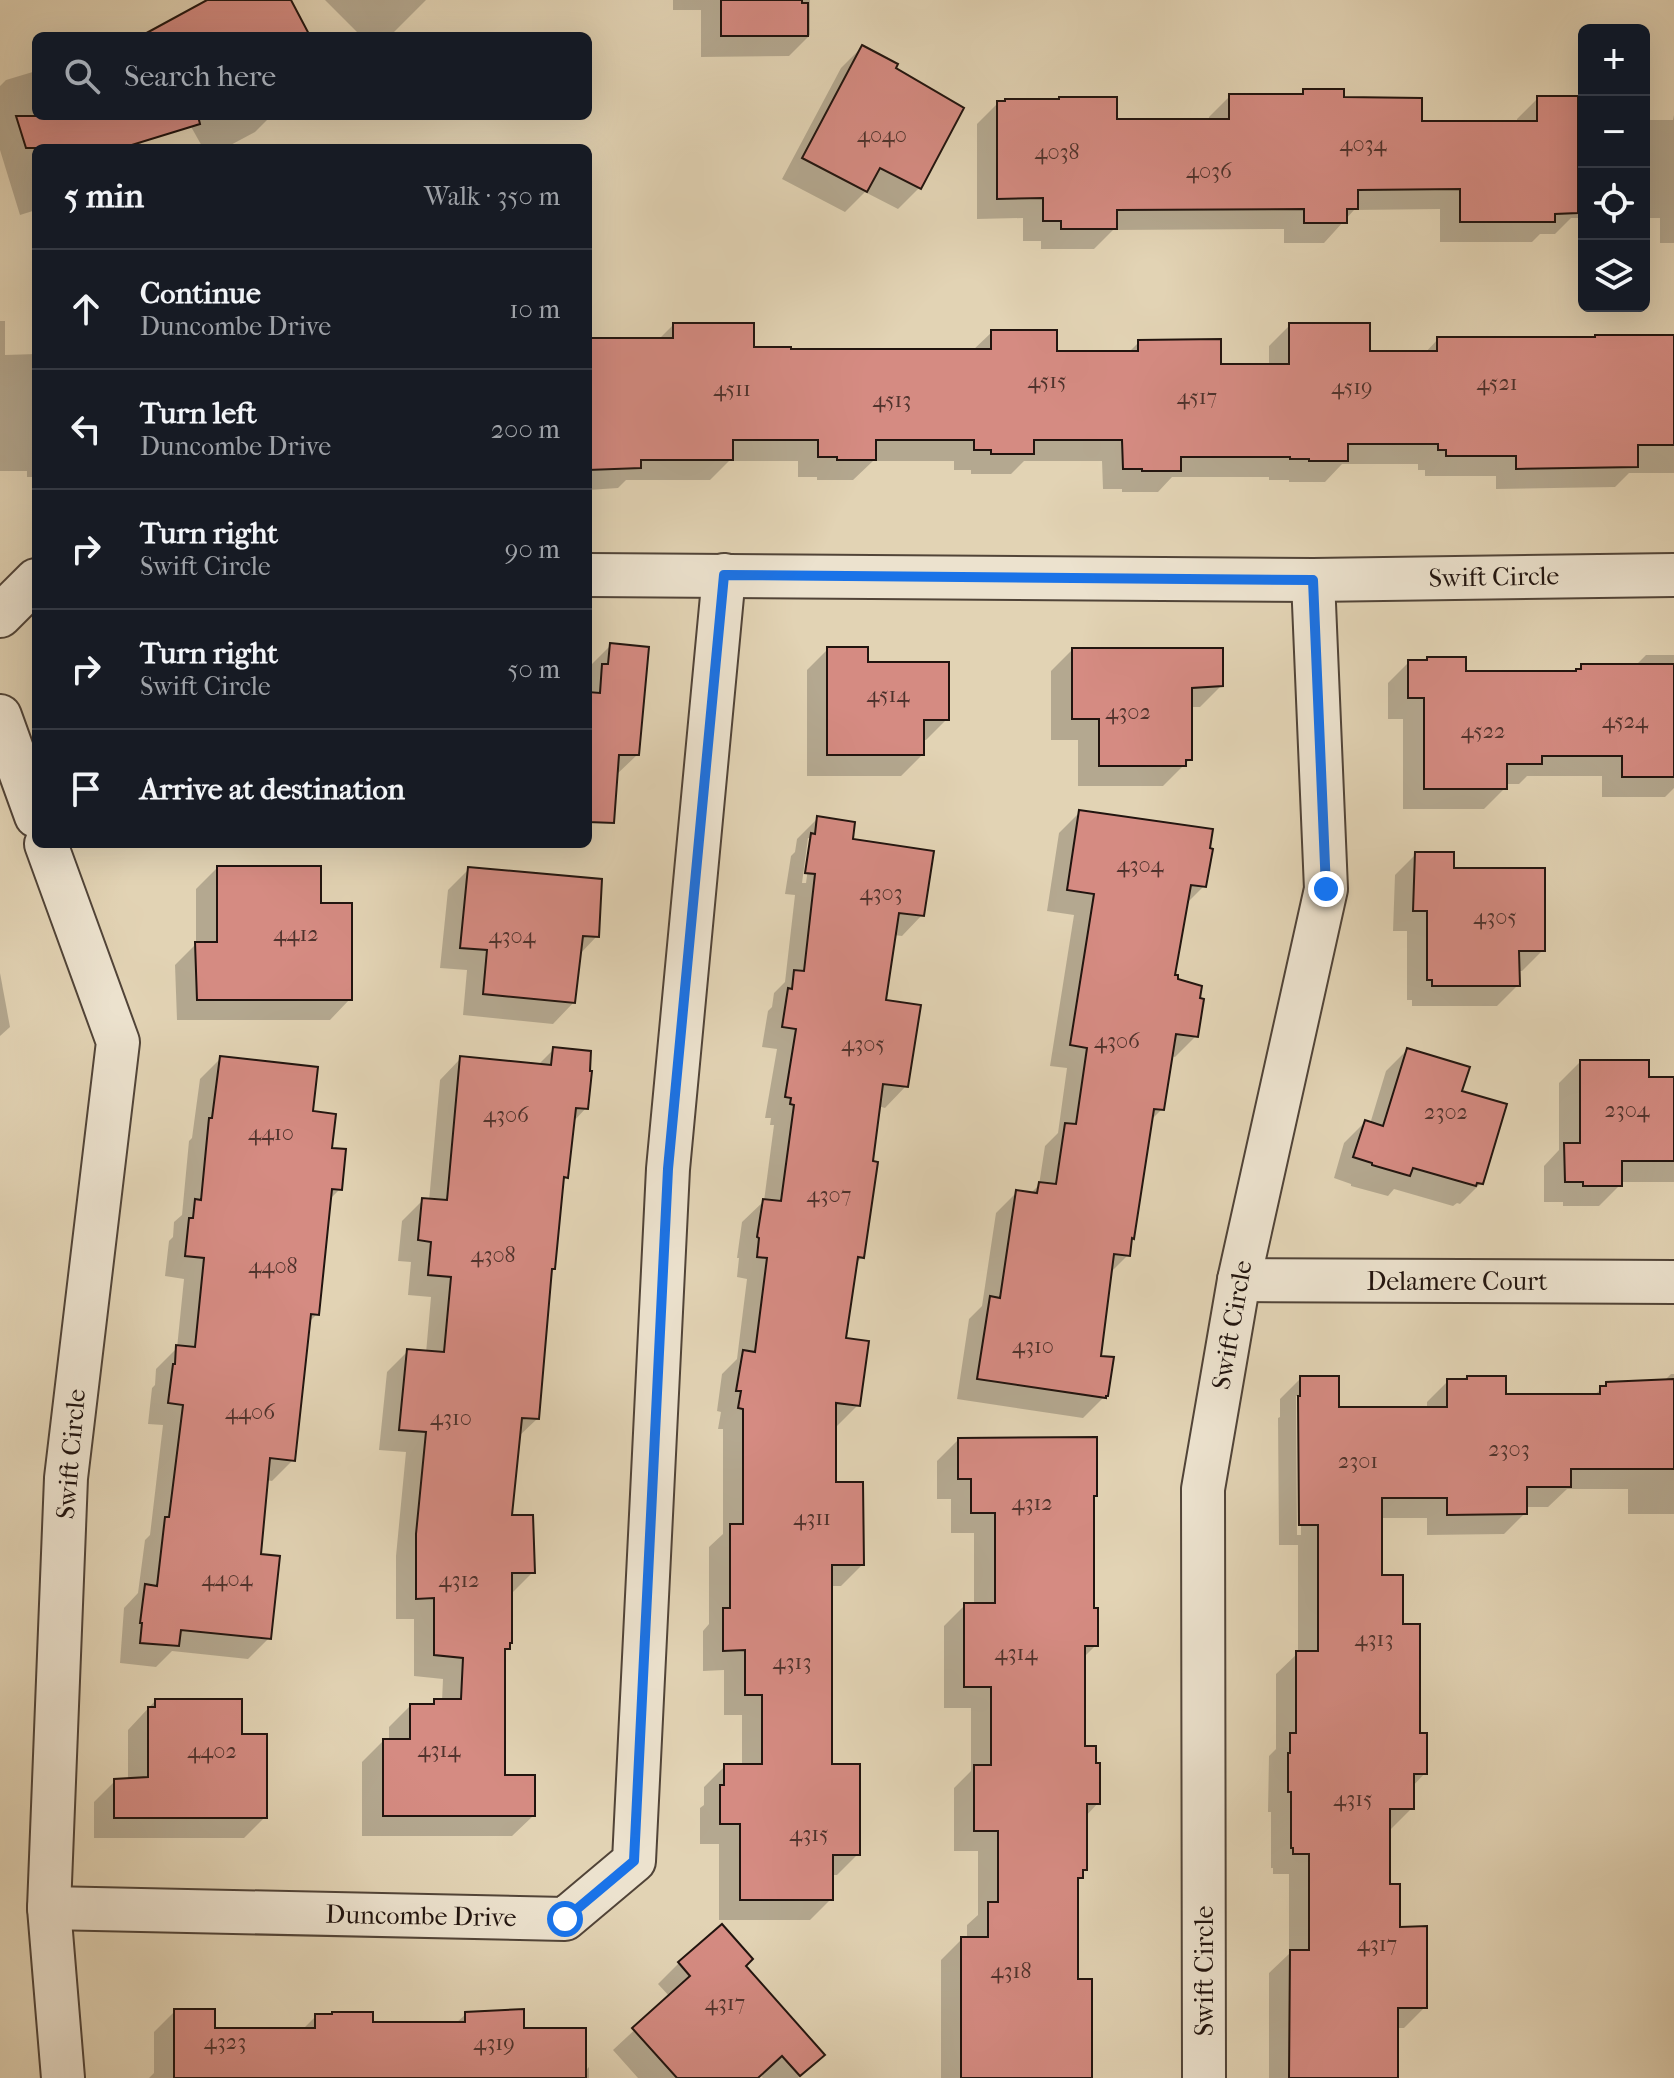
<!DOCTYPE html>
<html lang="en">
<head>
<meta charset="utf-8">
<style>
	body { margin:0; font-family:"IM FELL French Canon",serif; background:#242831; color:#f1f3f6 }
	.controls { position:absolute; right:24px; top:24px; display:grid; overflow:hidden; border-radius:12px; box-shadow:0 8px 32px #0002 }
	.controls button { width:72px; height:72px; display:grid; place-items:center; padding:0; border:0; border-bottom:2px solid #363941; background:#171b24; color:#f1f3f6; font:40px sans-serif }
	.stop { position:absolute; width:24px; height:24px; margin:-18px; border:6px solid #1a73e8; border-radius:50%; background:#fff }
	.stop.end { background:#1a73e8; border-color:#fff; box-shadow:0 2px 8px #0008 }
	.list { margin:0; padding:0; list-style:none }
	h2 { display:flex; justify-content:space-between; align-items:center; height:104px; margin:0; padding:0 32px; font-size:34px }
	h2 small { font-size:26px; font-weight:400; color:#9ea1a6 }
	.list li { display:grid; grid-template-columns:52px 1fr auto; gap:24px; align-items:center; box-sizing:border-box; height:120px; padding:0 32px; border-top:2px solid #363941 }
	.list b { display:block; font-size:30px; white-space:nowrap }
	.list p { margin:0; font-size:26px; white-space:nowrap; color:#9ea1a6 }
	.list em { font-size:26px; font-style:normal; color:#9ea1a6 }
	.icon { flex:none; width:44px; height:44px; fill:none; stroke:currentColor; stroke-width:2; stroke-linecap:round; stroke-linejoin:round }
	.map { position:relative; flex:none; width:1674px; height:2078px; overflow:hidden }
	.search { position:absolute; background:#171b24; box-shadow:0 8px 32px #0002; left:32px; top:32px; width:560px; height:88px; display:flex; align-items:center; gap:20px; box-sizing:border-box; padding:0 28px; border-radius:12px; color:#9ea1a6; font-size:30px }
	.panel { position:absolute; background:#171b24; box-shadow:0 8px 32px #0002; left:32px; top:144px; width:560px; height:704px; border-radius:12px }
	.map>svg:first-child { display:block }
	.shadow { fill:#0003; fill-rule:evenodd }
	.building { fill:#d58b82; stroke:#21140f; stroke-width:2 }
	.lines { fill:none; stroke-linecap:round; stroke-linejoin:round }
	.street-casing { stroke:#514438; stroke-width:46 }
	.street { stroke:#ece2ce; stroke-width:42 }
	.route { stroke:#1a73e8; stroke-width:10 }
	.labels { text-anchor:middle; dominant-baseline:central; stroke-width:6; stroke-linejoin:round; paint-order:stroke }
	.number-label { font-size:22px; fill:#4e322c }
	.street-label { font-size:26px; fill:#21140f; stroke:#ece2ce }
</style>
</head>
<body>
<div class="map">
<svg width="1674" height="2078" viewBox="0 0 1674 2078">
	<rect width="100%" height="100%" fill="#e2d3b4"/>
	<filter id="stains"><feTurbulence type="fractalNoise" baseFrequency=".0025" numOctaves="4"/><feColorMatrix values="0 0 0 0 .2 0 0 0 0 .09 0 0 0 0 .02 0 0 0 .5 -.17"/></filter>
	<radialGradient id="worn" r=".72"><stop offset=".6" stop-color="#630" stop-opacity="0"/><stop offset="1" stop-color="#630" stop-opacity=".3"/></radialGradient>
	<g class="shadow">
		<polygon points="325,0 426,0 390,36 361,36"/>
		<polygon points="673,0 810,0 810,35 789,56 701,57 701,10 673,10"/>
		<polygon points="862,47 962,109 919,188 898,209 865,192 845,212 782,179 841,68"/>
		<polygon points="36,71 36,116 138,116 145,139 137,148 36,148 36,210 20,215 0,150 0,86 6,80"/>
		<polygon points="1304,91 1342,99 1420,123 1517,123 1517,119 1538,98 1576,120 1584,120 1584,218 1571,218 1555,234 1540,234 1532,242 1440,242 1440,209 1354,210 1324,243 1284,243 1284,229 1113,230 1094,249 1041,249 1041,241 1023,241 1023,218 977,219 977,124 998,103 1115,121 1209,121 1209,117 1230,96 1300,96"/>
		<polygon points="1674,115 1674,243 1660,243 1660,218 1644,218 1644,120 1673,120"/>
		<polygon points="185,116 271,116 255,132 225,148 203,148"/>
		<polygon points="0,321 5,321 5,355 36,354 36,477 27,477 27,471 0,471"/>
		<polygon points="673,325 752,349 972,351 992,332 1055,353 1128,353 1139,342 1219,366 1269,366 1269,346 1290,325 1368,353 1425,353 1438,339 1674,337 1674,473 1629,473 1615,487 1496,489 1496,476 1425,476 1425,470 1418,470 1418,464 1342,464 1325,482 1289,482 1289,480 1269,480 1269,477 1172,477 1158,492 1122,492 1122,489 1103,489 1102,461 1024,461 1011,474 971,474 971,470 954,470 954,461 873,461 853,480 817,480 817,477 798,477 798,461 729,461 710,480 626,480 618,488 588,490 588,340 658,340"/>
		<polygon points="611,645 637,755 615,776 588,819 588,678 590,666"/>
		<polygon points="828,649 866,664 947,719 926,740 922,740 922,755 901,776 807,776 807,670"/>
		<polygon points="1072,650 1221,686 1200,707 1190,707 1190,759 1163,786 1078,786 1078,740 1051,740 1051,671"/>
		<polygon points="1646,655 1674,655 1674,788 1665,797 1602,797 1602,776 1527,776 1519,784 1505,784 1505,788 1484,809 1403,809 1403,719 1388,719 1388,683 1409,662 1464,673 1575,673 1582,666 1635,666"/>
		<polygon points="1080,812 1204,886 1185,905 1172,976 1196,1036 1175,1057 1171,1056 1162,1109 1150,1121 1132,1238 1130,1240 1128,1255 1110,1273 1099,1357 1106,1395 1083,1418 957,1399 969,1319 982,1306 996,1213 1017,1192 1030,1194 1039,1185 1045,1146 1058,1133 1067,1068 1050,1066 1074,915 1047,911 1059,833"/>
		<path d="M 818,818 L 851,841 L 922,915 L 902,936 L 894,935 L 884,1002 L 906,1086 L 885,1108 L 878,1106 L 862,1257 L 855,1264 L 844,1339 L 858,1405 L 837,1426 L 834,1426 L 834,1484 L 862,1565 L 841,1586 L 830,1586 L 830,1766 L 858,1854 L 837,1875 L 831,1875 L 831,1899 L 810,1920 L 719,1920 L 719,1844 L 700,1844 L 700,1808 L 704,1805 L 704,1787 L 725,1766 L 742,1766 L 742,1715 L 724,1715 L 724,1670 L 703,1671 L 703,1631 L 709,1624 L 709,1547 L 723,1534 L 723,1429 L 718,1429 L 721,1412 L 717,1411 L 722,1374 L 737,1359 L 747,1279 L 737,1277 L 739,1258 L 737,1258 L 742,1222 L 764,1201 L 774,1125 L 770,1125 L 771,1118 L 765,1118 L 777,1049 L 762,1047 L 768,1011 L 772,1007 L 774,993 L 785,982 L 795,895 L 785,894 L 791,856 L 795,852 L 797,839 ZM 808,838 L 812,838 L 806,883 L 802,883 Z"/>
		<polygon points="1416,854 1452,870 1543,950 1522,971 1518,971 1518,985 1497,1006 1412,1006 1412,1000 1407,1000 1407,931 1393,931 1395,875"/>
		<polygon points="217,868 319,905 350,999 330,1020 177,1020 175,965 196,944 196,889"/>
		<polygon points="469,869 597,936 579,955 574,1002 553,1024 463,1015 467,970 440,968 448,890"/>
		<polygon points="0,973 10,1027 0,1036"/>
		<polygon points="554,1049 586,1108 573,1122 566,1177 562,1181 554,1268 549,1272 537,1419 518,1437 509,1517 533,1572 512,1593 508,1648 503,1653 503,1777 533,1816 512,1836 362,1836 362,1762 383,1741 389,1741 389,1727 410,1706 430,1706 435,1701 442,1701 443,1679 414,1676 414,1619 396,1619 396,1556 406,1452 379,1450 387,1372 408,1351 426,1353 431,1297 408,1295 411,1262 398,1261 402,1221 423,1200 429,1201 440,1080 461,1058 537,1066"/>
		<polygon points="1407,1050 1460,1092 1481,1183 1460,1204 1457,1203 1453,1206 1394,1189 1388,1196 1351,1186 1351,1184 1334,1178 1344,1143 1365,1122 1370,1124 1386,1071"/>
		<polygon points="221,1058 311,1113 330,1150 340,1189 329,1200 317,1314 308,1323 293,1460 272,1481 266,1480 259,1556 269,1638 248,1659 172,1651 156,1667 120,1663 124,1608 138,1593 145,1540 150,1535 163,1425 148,1424 152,1388 155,1385 156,1369 177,1348 184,1279 165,1276 169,1241 173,1237 174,1222 182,1215 189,1141 192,1138 200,1079"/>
		<polygon points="1580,1062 1647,1079 1674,1079 1674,1182 1620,1182 1620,1185 1599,1206 1563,1206 1563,1202 1544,1202 1544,1166 1559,1150 1559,1083"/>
		<path d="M 1671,1374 L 1674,1374 L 1674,1514 L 1628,1514 L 1628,1489 L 1567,1489 L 1548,1507 L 1525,1507 L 1525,1513 L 1504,1534 L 1427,1535 L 1427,1518 L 1380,1518 L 1380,1577 L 1401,1626 L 1425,1773 L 1412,1787 L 1412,1808 L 1391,1829 L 1388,1829 L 1388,1886 L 1398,1929 L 1425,2007 L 1404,2028 L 1396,2028 L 1396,2078 L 1269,2078 L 1269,1973 L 1289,1954 L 1289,1874 L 1273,1874 L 1273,1868 L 1271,1868 L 1271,1812 L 1268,1812 L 1269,1756 L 1276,1749 L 1276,1674 L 1298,1653 L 1298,1545 L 1279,1545 L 1278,1418 L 1280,1417 L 1280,1399 L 1301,1378 L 1337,1409 L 1427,1409 L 1427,1402 L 1448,1381 L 1504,1396 L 1593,1396 L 1607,1384 L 1664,1381 ZM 1296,1396 L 1300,1396 L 1301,1535 L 1297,1535 Z"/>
		<polygon points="958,1440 1095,1495 1092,1498 1092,1588 1096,1645 1083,1658 1083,1748 1098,1803 1085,1817 1085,1869 1076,1881 1076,1981 1090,2078 941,2078 941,1960 962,1939 967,1939 967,1925 978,1915 978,1851 954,1851 954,1788 971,1771 971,1708 944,1708 944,1626 965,1605 974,1605 974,1533 951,1533 951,1499 937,1499 937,1461"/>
		<polygon points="155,1701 240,1736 265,1817 244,1838 94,1838 94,1802 115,1781 128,1780 128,1730"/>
		<polygon points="679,1963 744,1966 822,2054 798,2078 763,2078 760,2075 757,2078 638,2078 613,2050 670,1997 658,1984"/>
		<polygon points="175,2011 213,2030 302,2030 316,2016 371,2024 455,2024 466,2014 522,2030 584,2072 589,2067 589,2078 149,2078 154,2073 154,2032"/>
	</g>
	<g class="building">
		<polygon points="207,0 291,0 310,36 141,36"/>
		<polygon points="721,0 802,0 802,3 808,3 808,36 721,36"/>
		<polygon points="862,45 898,64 896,68 964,108 921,189 880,168 867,192 802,158"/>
		<polygon points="1303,89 1344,89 1344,97 1422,98 1422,121 1537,121 1537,96 1578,96 1578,213 1555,214 1555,222 1460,222 1460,189 1358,190 1358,209 1347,209 1347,223 1304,223 1304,209 1117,210 1117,229 1061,229 1061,221 1043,221 1043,198 997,199 997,101 1005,101 1005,99 1059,99 1059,97 1117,97 1117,119 1229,119 1229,94 1303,94"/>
		<polygon points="16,116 198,116 200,124 122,148 26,148"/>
		<polygon points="673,323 754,323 754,347 791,347 791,349 991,349 991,330 1057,330 1057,351 1138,351 1138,340 1221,339 1221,364 1289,364 1289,323 1370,323 1370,351 1437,351 1437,337 1595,337 1595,335 1674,335 1674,445 1638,445 1638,467 1516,469 1516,456 1446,456 1446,450 1438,450 1438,444 1348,444 1348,461 1309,461 1309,459 1290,459 1290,457 1181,457 1181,471 1142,471 1142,469 1123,469 1122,440 1034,440 1034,454 991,454 991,450 974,450 974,440 876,440 876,460 837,460 837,457 818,457 818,440 733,440 733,460 641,460 641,468 588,470 588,338 673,338"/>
		<polygon points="610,643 649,647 639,755 619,755 614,823 588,822 588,692 600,693 602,664 608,664"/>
		<polygon points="827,647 868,647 868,662 949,662 949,720 924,720 924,755 827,755"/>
		<polygon points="1072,648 1223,648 1223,686 1192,688 1192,760 1186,760 1186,766 1099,766 1099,719 1072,719"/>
		<polygon points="1427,657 1466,657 1466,671 1576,671 1576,669 1581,669 1581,664 1674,664 1674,777 1622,777 1622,756 1542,756 1542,764 1507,764 1507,789 1424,789 1424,698 1408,698 1408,660 1427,660"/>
		<polygon points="1079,810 1213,829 1210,848 1213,849 1206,887 1191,885 1175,975 1178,975 1178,979 1202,986 1200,998 1204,999 1198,1037 1176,1034 1164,1110 1154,1109 1134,1239 1132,1238 1130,1256 1114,1254 1101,1356 1114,1357 1108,1396 1106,1396 1106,1398 977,1379 990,1296 1000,1298 1016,1190 1037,1193 1039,1182 1056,1184 1065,1123 1076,1124 1087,1048 1070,1045 1094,894 1067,890"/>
		<polygon points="817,816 855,822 853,839 934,851 924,916 899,913 886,1000 921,1005 908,1087 883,1084 873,1161 878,1162 864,1258 858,1257 846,1338 869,1341 860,1406 836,1403 836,1482 863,1482 864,1565 832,1565 832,1764 860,1764 860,1855 833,1855 833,1900 740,1900 740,1824 720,1824 720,1785 724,1785 724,1764 762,1764 762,1695 745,1695 745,1650 723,1651 723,1608 730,1608 730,1524 743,1524 743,1409 738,1408 741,1391 736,1391 743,1350 755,1352 767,1258 757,1257 759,1238 757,1237 763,1199 781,1201 794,1105 790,1104 791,1098 785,1097 796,1029 782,1027 788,988 792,989 794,970 804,971 815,874 805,873 811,833 815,834"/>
		<polygon points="1415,852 1454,852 1454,868 1545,868 1545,951 1519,951 1520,986 1432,986 1432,980 1427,980 1427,911 1413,911"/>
		<polygon points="217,866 321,866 321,903 352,903 352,1000 197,1000 195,942 217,942"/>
		<polygon points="468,867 602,879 599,937 583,936 575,1003 483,994 487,950 460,948"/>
		<polygon points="553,1047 591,1051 590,1071 592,1071 588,1109 576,1108 568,1178 564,1177 555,1269 552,1269 539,1419 522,1418 512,1515 533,1515 535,1573 512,1573 512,1643 510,1643 510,1649 505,1649 505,1775 535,1775 535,1816 383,1816 383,1739 410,1739 410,1704 434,1704 434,1699 461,1699 463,1658 434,1655 434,1598 416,1599 416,1534 426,1432 399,1430 407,1349 444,1352 451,1277 428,1275 431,1242 418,1240 422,1198 447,1200 460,1056 551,1065"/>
		<polygon points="1407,1048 1470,1067 1462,1091 1507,1104 1483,1184 1477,1183 1476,1186 1413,1168 1410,1176 1372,1165 1372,1163 1353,1157 1365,1120 1383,1126"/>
		<polygon points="220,1056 318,1067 313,1111 336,1114 332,1148 346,1149 342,1190 332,1189 319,1315 311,1314 295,1461 270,1458 261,1554 280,1556 271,1639 181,1630 179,1646 140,1643 142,1623 140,1623 145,1584 157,1586 165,1517 169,1517 183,1405 168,1403 173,1364 175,1364 176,1345 195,1347 204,1258 185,1256 189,1218 193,1218 195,1199 201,1200 209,1118 212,1118"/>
		<polygon points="1580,1060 1649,1060 1649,1077 1674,1077 1674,1161 1622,1161 1622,1186 1583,1186 1583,1182 1565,1182 1564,1143 1580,1143"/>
		<polygon points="1300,1376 1339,1376 1339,1407 1447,1407 1447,1379 1467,1379 1467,1376 1506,1376 1506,1394 1600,1394 1600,1386 1606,1386 1606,1382 1674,1379 1674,1469 1571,1469 1571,1487 1527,1487 1527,1514 1447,1515 1447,1498 1382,1498 1382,1575 1403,1575 1403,1624 1420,1624 1420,1733 1427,1733 1427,1774 1414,1774 1414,1809 1390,1809 1390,1884 1400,1884 1400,1927 1427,1926 1427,2008 1398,2008 1398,2078 1289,2078 1290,1950 1309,1950 1309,1854 1293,1854 1293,1848 1291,1848 1291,1792 1288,1792 1288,1753 1290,1753 1290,1733 1296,1733 1296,1651 1318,1651 1318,1525 1299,1525 1298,1396 1300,1396"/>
		<polygon points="1097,1437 1097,1496 1094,1496 1094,1608 1098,1608 1098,1646 1085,1646 1085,1746 1096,1746 1096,1763 1100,1763 1100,1804 1087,1804 1087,1870 1083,1870 1083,1878 1078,1878 1078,1979 1092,1979 1092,2078 961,2078 961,1937 988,1937 988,1902 998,1902 998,1831 974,1831 974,1765 991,1765 991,1687 964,1687 964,1603 995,1603 995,1513 971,1513 971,1479 958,1479 958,1438"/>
		<polygon points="155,1699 242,1699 242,1734 267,1734 267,1818 114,1818 114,1779 148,1777 148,1707 155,1707"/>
		<polygon points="722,1924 753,1959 746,1966 825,2055 800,2076 782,2056 758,2078 677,2078 632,2028 690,1976 678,1962"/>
		<polygon points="174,2009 215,2009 215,2028 315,2028 315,2014 332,2014 332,2012 373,2012 373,2022 465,2022 465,2012 524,2009 524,2028 586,2028 586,2078 174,2078"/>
	</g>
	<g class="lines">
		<g class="street-casing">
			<g id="street">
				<polyline points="588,575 1313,580 1674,575"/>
				<polyline points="0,616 36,580"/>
				<polyline points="0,716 36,816"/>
				<polyline points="46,844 118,1042 66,1478 49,1908 63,2078"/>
				<polyline points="1239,1280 1674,1282"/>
				<polyline points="49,1908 565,1919 634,1861 668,1169 724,575"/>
				<polyline points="1204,2078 1203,1489 1239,1280 1326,889 1313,580"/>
			</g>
		</g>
		<use href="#street" class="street"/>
	</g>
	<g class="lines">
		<polyline class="route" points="565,1919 634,1861 668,1169 724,575 1313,580 1326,889"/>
	</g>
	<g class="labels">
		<g class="number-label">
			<text x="882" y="135">4040</text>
			<text x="1363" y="144">4034</text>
			<text x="1057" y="152">4038</text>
			<text x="1209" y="171">4036</text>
			<text x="1047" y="381">4515</text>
			<text x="1497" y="383">4521</text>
			<text x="1352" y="387">4519</text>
			<text x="732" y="389">4511</text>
			<text x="1197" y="397">4517</text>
			<text x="892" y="400">4513</text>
			<text x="888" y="695">4514</text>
			<text x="1128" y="712">4302</text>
			<text x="1625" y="721">4524</text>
			<text x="1483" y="731">4522</text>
			<text x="1140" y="865">4304</text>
			<text x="881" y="893">4303</text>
			<text x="1495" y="917">4305</text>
			<text x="296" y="934">4412</text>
			<text x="512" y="936">4304</text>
			<text x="1117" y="1041">4306</text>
			<text x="863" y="1044">4305</text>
			<text x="1627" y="1110">2304</text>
			<text x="1446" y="1112">2302</text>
			<text x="506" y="1115">4306</text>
			<text x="271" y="1133">4410</text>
			<text x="829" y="1195">4307</text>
			<text x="493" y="1255">4308</text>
			<text x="273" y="1266">4408</text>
			<text x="1033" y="1346">4310</text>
			<text x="250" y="1412">4406</text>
			<text x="451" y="1418">4310</text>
			<text x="1509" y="1449">2303</text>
			<text x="1358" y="1461">2301</text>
			<text x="1032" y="1503">4312</text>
			<text x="812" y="1518">4311</text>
			<text x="227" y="1579">4404</text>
			<text x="459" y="1580">4312</text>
			<text x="1374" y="1639">4313</text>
			<text x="1016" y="1653">4314</text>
			<text x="792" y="1662">4313</text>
			<text x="439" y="1750">4314</text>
			<text x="212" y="1751">4402</text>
			<text x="1353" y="1799">4315</text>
			<text x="809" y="1834">4315</text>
			<text x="1377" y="1944">4317</text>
			<text x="1011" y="1971">4318</text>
			<text x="725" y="2003">4317</text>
			<text x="225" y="2042">4323</text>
			<text x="494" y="2043">4319</text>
		</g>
		<g class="street-label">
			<text transform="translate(1494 577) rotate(-1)">Swift Circle</text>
			<text x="1457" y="1281">Delamere Court</text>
			<text transform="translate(1232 1325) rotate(-80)">Swift Circle</text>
			<text transform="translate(71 1454) rotate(-85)">Swift Circle</text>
			<text transform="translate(421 1916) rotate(1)">Duncombe Drive</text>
			<text transform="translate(1204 1971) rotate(-90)">Swift Circle</text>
		</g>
	</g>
	<rect width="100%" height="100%" filter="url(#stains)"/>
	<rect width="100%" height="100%" fill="url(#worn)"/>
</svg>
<div class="controls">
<button>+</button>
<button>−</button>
<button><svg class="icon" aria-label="locate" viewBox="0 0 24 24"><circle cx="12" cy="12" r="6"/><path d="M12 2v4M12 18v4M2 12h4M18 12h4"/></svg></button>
<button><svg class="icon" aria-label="layers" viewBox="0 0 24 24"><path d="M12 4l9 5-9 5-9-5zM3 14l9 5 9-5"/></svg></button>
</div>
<div class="stop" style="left:565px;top:1919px"></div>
<div class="stop end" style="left:1326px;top:889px"></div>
<div class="search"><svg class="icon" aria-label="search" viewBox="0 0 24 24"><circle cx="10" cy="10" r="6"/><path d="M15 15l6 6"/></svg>Search here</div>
<section class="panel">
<h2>5 min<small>Walk · 350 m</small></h2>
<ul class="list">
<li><svg class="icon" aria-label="ahead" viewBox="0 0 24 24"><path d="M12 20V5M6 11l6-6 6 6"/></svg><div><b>Continue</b><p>Duncombe Drive</p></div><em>10 m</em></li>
<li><svg class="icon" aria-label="left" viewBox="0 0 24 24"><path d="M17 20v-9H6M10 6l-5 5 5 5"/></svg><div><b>Turn left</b><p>Duncombe Drive</p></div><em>200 m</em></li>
<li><svg class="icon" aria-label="right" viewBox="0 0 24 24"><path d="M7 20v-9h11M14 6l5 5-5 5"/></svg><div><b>Turn right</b><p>Swift Circle</p></div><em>90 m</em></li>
<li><svg class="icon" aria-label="right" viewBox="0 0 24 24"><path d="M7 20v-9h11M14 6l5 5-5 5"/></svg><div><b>Turn right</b><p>Swift Circle</p></div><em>50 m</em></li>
<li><svg class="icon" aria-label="arrive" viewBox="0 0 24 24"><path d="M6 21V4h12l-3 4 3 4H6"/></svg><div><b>Arrive at destination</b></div></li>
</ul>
</section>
</div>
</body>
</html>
